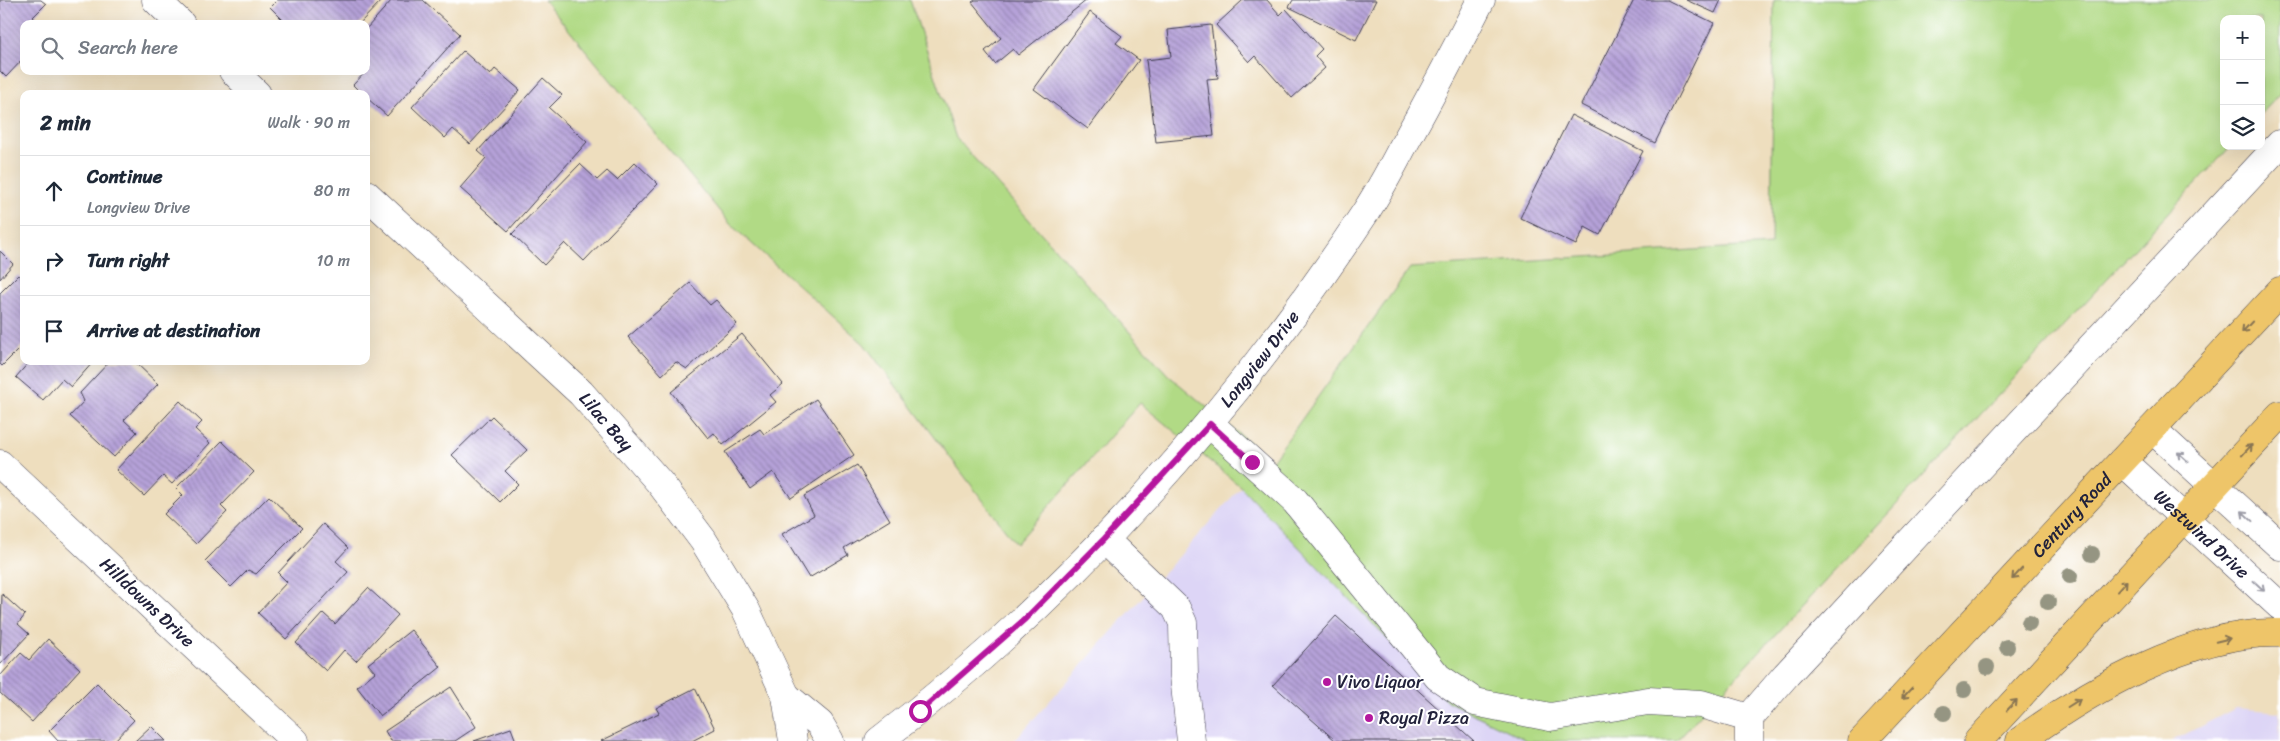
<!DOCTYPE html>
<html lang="en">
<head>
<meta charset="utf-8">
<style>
	body { margin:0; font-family:Sriracha,sans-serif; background:#f6f6f7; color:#1f2937 }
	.controls { position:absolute; right:15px; top:15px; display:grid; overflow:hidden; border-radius:10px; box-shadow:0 5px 20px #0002 }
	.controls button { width:45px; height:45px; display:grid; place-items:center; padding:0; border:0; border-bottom:1px solid #e0e1e3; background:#fff; color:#1f2937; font:25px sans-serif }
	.stop { position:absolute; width:15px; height:15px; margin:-11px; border:4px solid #b5179e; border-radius:50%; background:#fff }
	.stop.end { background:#b5179e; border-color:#fff; box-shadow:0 1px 5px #0008 }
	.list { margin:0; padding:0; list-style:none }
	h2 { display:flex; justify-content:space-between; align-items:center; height:65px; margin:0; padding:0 20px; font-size:21px }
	h2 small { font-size:16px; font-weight:400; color:#747a83 }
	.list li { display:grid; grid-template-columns:32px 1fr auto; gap:15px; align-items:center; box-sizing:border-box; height:70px; padding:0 20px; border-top:1px solid #e0e1e3 }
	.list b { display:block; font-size:19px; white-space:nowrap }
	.list p { margin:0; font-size:16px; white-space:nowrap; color:#747a83 }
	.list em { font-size:16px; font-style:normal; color:#747a83 }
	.icon { flex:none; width:28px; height:28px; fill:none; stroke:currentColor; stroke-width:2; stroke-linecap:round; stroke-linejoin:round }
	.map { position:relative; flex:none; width:2280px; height:741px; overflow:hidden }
	.search { position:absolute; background:#fff; box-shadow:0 5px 20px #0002; left:20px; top:20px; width:350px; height:55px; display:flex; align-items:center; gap:12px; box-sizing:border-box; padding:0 18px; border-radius:10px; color:#747a83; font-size:19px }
	.panel { position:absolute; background:#fff; box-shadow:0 5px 20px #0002; left:20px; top:90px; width:350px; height:275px; border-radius:10px }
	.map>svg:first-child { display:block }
	.built { fill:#ddd5f6 }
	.green { fill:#b1da85; stroke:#6a7e60 }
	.building { fill:url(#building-back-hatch) }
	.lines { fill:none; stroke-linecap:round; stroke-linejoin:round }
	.minor-casing { stroke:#413e4f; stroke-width:29 }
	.major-casing { stroke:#413e4f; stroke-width:29 }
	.minor { stroke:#fff; stroke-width:28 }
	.major { stroke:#eec569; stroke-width:28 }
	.tree { fill:#959582 }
	.oneway { stroke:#887452 }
	.oneway2 { stroke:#9c9ca7 }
	.route { stroke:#b5179e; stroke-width:6 }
	.poi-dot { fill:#b5179e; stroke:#fff; stroke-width:2 }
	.labels { text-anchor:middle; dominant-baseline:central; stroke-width:4; stroke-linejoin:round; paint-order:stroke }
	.street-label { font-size:18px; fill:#22223b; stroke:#fff }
	.poi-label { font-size:18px; fill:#22223b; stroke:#fff; text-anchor:start }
</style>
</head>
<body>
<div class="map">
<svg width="2280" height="741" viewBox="0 0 2280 741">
	<defs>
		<pattern id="building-back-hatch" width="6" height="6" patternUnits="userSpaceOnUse" patternTransform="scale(1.25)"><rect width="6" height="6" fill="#b6a2d9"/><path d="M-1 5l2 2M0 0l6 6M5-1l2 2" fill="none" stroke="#9484b1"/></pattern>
	</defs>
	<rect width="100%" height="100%" fill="#fff"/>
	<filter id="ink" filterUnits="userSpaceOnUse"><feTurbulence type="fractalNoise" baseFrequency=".02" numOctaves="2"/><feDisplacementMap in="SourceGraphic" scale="10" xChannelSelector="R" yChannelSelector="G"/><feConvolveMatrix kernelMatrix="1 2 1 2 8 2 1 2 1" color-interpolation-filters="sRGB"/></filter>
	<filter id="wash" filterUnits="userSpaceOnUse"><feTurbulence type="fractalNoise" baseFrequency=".0096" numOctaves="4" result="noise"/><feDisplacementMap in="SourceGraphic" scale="20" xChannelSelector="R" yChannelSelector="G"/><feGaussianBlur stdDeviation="1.12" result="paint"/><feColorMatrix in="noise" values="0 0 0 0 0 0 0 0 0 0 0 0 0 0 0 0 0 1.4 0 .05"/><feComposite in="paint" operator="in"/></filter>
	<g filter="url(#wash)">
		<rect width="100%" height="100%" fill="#eedebe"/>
		<g class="built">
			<polygon points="1241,487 1447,701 1528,741 1014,741"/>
			<polygon points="2236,708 2279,712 2280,741 2172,741"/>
		</g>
		<polygon class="green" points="544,0 910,0 956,138 1168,375 1272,461 1410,268 1771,245 1774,0 2280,0 2280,94 2261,114 2261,19 2224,19 2224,146 2231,146 1676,741 1528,741 1447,701 1241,487 1140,403 1016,544 864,344 731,225"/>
		<g id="blocks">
			<g class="building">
				<polygon points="0,0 41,0 46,4 33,17 40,24 24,24 24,58 6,77 0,71"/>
				<polygon points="277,0 382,0 359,24 287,24 270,7"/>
				<polygon points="392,0 423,0 460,34 387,116 366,97 366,94 362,94 353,85 370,67 366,63 366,29"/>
				<polygon points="975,0 1087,0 1018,55 1013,49 995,64 985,51 1001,38 972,2"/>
				<polygon points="1243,0 1267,0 1280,15 1286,9 1322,49 1315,56 1325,68 1292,98 1255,56 1249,62 1216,25"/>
				<polygon points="1293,0 1376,0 1356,40 1289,7"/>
				<polygon points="1634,0 1667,0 1714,23 1655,143 1581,105"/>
				<polygon points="1686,0 1721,0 1715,13"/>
				<polygon points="1090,12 1122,36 1116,43 1139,60 1088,129 1034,89"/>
				<polygon points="1211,25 1218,78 1207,79 1214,136 1156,142 1146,60 1171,57 1168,30"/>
				<polygon points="463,51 490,75 495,69 520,90 470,144 453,129 445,138 412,107"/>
				<polygon points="543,78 562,95 549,108 587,142 508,231 460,188 486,158 478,151"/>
				<polygon points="1571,115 1643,151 1600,235 1585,227 1576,245 1520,218"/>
				<polygon points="635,162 658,184 584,261 565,243 544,265 512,234 580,164 597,180 607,171 617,180"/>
				<polygon points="0,251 13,264 0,279"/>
				<polygon points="18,275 24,281 24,344 2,366 0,364 0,293"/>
				<polygon points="690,283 710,305 716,300 737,324 687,369 676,362 662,375 628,337"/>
				<polygon points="742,334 783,384 770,395 776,402 723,445 714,433 708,438 671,392"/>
				<polygon points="30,361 94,361 71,387 62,379 43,400 16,377"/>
				<polygon points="110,361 134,361 158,384 124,420 137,432 114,457 70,416 84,401 80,393"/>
				<polygon points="816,399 854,455 791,498 773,472 750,489 725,452 760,429 764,434"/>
				<polygon points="180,401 202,422 195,429 210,443 172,484 163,476 144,496 116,470"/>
				<polygon points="492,416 527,450 505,471 518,484 500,502 452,455"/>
				<polygon points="222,441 254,472 221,506 227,512 196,544 164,514 183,495 176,488"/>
				<polygon points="857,465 890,520 844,548 848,555 809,578 782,534 814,515 804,496"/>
				<polygon points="269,496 302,528 256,574 248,570 231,587 205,561"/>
				<polygon points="323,524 348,548 336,561 348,572 286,639 258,613 287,582 278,573"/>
				<polygon points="368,588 398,615 356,661 344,650 326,671 296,643 323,613 335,624"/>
				<polygon points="2,594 25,615 18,624 29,634 0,665"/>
				<polygon points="1336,616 1474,741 1336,741 1273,685"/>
				<polygon points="411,630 441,667 380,716 357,687 375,672 368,664"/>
				<polygon points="48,639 80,669 32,722 0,693 0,676 21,653 29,660"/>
				<polygon points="97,683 134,720 114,741 58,741 49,731"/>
				<polygon points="451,687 476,727 455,741 391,741 385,731"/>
				<polygon points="695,688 715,729 692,741 601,741 659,713 656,708"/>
				<polygon points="151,726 166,741 135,741"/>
				<polygon points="511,728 516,741 474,741"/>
			</g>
		</g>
	</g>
	<g filter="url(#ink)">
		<use href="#blocks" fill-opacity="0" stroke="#413e4f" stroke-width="1"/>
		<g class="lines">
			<g class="minor-casing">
				<g id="minor">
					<polyline points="156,0 181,24"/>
					<polyline points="233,71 257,94"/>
					<path id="s1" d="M 366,194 L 581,393 L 660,483 L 703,540 L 746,610 L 786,696 L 793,741"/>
					<polyline points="1210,424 1295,501 1438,677 1475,702 1550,717 1648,701 1701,704 1749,718"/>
					<polyline points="2152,429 2280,546"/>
					<path id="s2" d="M 2122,461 L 2280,606"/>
					<path id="s3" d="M 0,464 L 295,741"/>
					<polyline points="1104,539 1176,608 1183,623 1184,676 1191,741"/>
					<polyline points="786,696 820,724 830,741"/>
					<path id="s4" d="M 879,741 C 1070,596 1233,412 1365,213 C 1378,193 1390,171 1401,150 C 1429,100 1455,51 1481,0"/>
					<polyline points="1749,741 1749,718 1786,675 2280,144"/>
				</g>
			</g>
			<g class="major-casing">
				<g id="major">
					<path id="s5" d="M 1862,741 L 2280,291"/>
					<polyline points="1978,741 2280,415"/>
					<path d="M 2020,741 C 2088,691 2193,630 2280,633"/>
				</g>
			</g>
			<use href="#minor" class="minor"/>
			<use href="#major" class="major"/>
		</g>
		<g class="tree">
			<circle cx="2092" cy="554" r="8"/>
			<circle cx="2070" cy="576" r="8"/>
			<circle cx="2048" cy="602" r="8"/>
			<circle cx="2029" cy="623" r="8"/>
			<circle cx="2007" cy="647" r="8"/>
			<circle cx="1987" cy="667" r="8"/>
			<circle cx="1964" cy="690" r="8"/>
			<circle cx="1944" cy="713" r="8"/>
		</g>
		<defs><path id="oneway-shaft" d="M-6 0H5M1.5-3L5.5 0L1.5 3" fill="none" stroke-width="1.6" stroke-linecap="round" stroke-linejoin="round" transform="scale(1.25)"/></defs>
		<g class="oneway">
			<use href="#oneway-shaft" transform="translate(2247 327) rotate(133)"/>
			<use href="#oneway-shaft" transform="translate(2247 450) rotate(-47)"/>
			<use href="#oneway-shaft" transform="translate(2017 574) rotate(133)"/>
			<use href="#oneway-shaft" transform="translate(2122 586) rotate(-48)"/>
			<use href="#oneway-shaft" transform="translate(2223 640) rotate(-14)"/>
			<use href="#oneway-shaft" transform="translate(1907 693) rotate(133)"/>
			<use href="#oneway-shaft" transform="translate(2074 703) rotate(-32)"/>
			<use href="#oneway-shaft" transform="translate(2012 705) rotate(-47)"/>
		</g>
		<g class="oneway2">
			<use href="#oneway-shaft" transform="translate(2183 457) rotate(-138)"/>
			<use href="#oneway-shaft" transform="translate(2247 516) rotate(-137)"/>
			<use href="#oneway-shaft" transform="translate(2259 586) rotate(43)"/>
		</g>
	</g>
	<g class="lines" filter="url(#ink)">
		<polyline class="route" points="920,711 1025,619 1104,539 1210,424 1252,462"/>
	</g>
	<g class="poi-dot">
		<circle cx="1327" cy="682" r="5"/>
		<circle cx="1369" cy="718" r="5"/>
	</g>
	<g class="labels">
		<g class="street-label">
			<text stroke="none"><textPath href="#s4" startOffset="541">Longview Drive</textPath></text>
			<text stroke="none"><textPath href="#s1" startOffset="331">Lilac Bay</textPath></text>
			<text stroke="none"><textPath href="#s5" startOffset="308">Century Road</textPath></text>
			<text stroke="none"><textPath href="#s2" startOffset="108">Westwind Drive</textPath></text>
			<text stroke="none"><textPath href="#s3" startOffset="202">Hilldowns Drive</textPath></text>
		</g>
		<g class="poi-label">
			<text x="1337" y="682">Vivo Liquor</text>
			<text x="1379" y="718">Royal Pizza</text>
		</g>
	</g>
</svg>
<div class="controls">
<button>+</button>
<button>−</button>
<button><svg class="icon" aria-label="layers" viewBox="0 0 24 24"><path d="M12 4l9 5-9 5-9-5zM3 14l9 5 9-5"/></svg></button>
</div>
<div class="stop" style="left:920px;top:711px"></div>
<div class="stop end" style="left:1252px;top:462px"></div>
<div class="search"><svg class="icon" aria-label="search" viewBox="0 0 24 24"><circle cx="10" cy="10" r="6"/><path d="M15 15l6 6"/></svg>Search here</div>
<section class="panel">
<h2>2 min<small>Walk · 90 m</small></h2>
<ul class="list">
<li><svg class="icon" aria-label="ahead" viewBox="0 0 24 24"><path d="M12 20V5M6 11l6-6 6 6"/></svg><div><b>Continue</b><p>Longview Drive</p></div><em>80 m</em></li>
<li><svg class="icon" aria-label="right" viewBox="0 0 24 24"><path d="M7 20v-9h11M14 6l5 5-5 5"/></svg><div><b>Turn right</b></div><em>10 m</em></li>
<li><svg class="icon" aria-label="arrive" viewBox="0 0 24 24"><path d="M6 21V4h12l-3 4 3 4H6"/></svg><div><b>Arrive at destination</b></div></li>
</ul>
</section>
</div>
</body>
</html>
